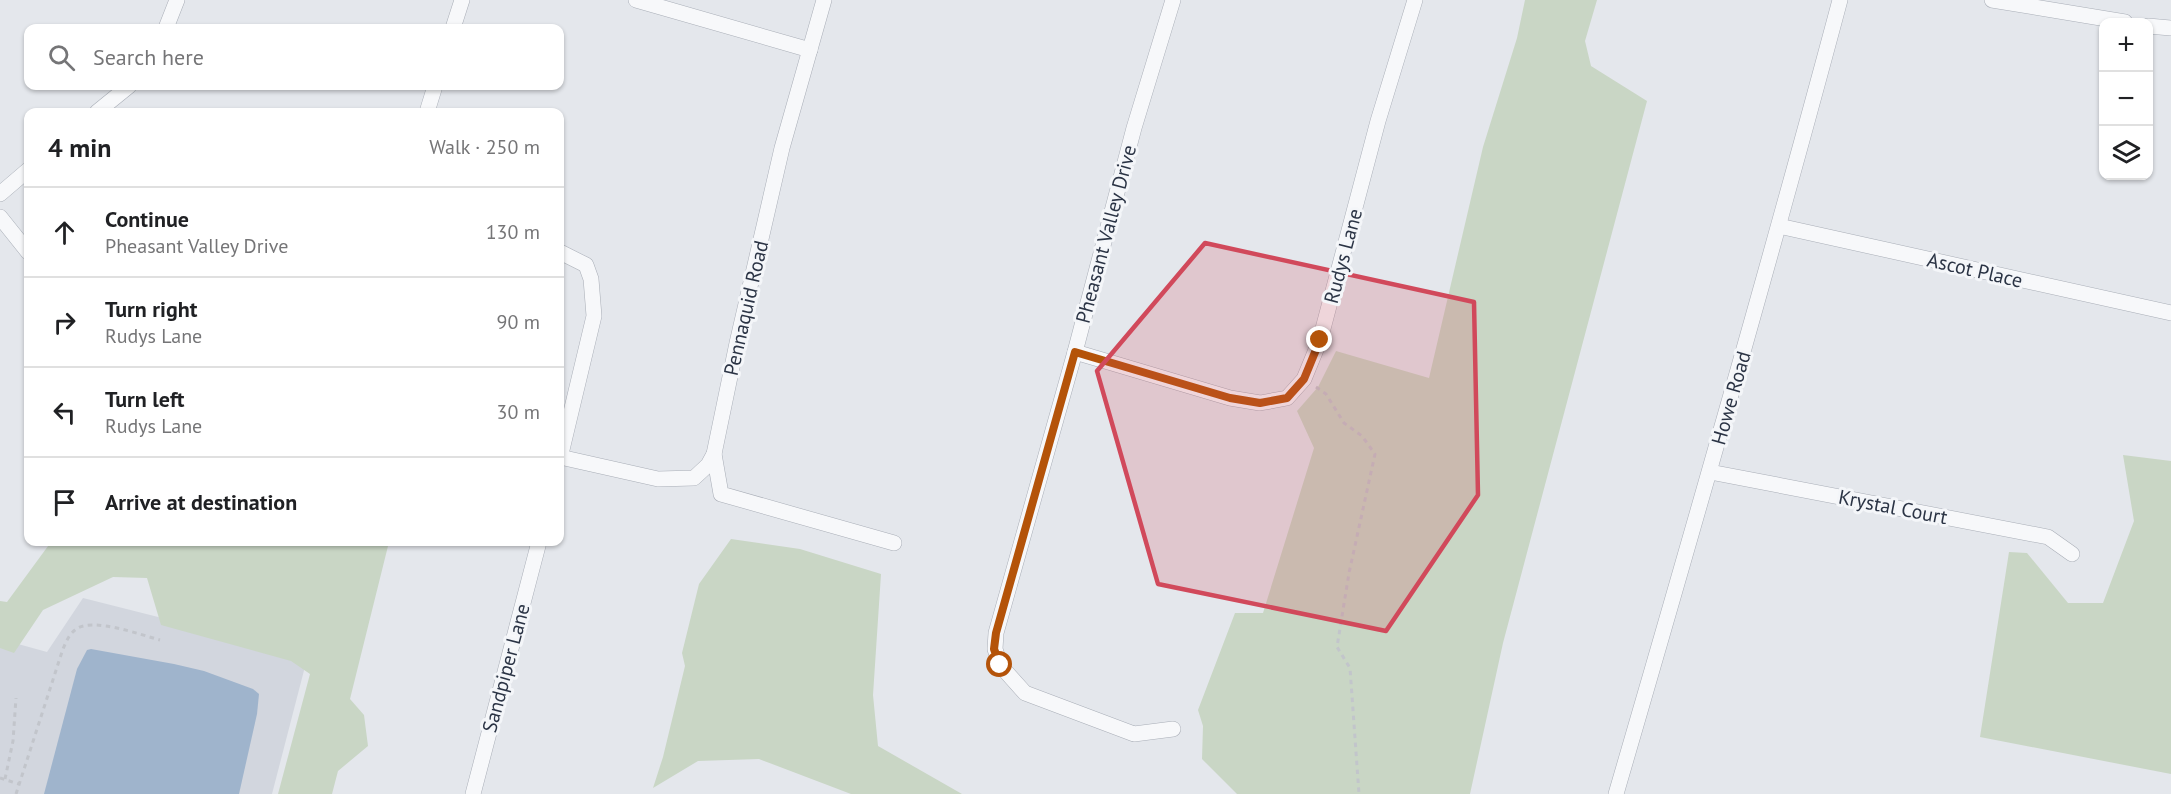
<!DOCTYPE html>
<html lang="en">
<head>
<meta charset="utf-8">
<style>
	body { margin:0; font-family:"PT Sans",sans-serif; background:#f2f2f2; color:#202124 }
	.controls { position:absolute; right:18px; top:18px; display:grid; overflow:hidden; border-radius:12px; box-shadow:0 2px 4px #0004 }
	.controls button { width:54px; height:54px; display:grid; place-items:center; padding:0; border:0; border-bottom:2px solid #e0e0e0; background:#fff; color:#202124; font:30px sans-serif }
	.stop { position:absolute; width:18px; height:18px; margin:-14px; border:4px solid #b45309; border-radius:50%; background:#fff }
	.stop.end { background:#b45309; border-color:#fff; box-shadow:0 2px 6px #0008 }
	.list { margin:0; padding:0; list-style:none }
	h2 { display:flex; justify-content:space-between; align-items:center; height:78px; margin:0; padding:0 24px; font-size:26px }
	h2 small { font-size:20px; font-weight:400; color:#757577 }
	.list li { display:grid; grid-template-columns:39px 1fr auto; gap:18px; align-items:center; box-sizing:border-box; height:90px; padding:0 24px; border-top:2px solid #e0e0e0 }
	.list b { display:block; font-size:22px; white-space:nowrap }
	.list p { margin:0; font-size:20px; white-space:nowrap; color:#757577 }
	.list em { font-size:20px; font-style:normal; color:#757577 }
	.icon { flex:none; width:33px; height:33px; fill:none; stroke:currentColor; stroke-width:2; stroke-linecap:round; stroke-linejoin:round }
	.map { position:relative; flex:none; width:2171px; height:794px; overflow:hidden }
	.search { position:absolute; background:#fff; box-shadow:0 2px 4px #0004; left:24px; top:24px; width:540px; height:66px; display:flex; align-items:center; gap:15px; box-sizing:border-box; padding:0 21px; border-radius:12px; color:#757577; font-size:22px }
	.panel { position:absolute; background:#fff; box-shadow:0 2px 4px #0004; left:24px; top:108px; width:540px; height:438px; border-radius:12px }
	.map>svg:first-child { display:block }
	.built { fill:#d2d6de }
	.green { fill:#c9d6c5 }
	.water { fill:#9fb4cc }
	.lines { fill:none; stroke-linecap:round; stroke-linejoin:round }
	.street-casing { stroke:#a9aeb7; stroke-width:16 }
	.path { stroke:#c2c5cb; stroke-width:3; stroke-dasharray:4.5 4.5; stroke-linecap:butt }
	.street { stroke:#f7f8fa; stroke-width:15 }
	.route { stroke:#b45309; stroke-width:8 }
	.marked { fill:#d1495b; fill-opacity:0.2; stroke:#d1495b; stroke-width:4.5; stroke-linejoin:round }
	.labels { text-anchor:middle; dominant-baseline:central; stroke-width:6; stroke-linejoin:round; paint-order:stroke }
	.street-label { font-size:20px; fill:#2b3445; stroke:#f4f6f9 }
</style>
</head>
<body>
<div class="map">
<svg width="2171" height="794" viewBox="0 0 2171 794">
	<rect width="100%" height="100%" fill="#e4e7ec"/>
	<polygon class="built" points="83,598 308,655 272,794 0,794 0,639 47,652"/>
	<g class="green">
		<polygon points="1525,0 1597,0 1585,41 1591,66 1647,101 1503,643 1470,794 1237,794 1202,759 1203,726 1198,710 1235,613 1263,613 1314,448 1297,411 1318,387 1336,351 1429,378 1483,147 1517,38"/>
		<polygon points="2123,455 2171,461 2171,774 1980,737 2009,552 2027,553 2068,603 2103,603 2134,521"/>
		<polygon points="731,539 800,549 881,574 873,695 878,746 962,794 851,794 759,759 698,761 653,788 663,757 685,666 682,653 699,584"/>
		<polygon points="51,542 389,542 350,699 364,715 368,746 338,771 332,794 278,794 310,674 291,661 161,625 147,578 113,577 43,610 14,653 0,648 0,601 7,602"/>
	</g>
	<polygon class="water" points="91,649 174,664 204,671 253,689 259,694 257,714 239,794 44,794 77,669 87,650"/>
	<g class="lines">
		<g class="street-casing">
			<g id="street">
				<polyline points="636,0 810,50"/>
				<polyline points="1992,0 2125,22"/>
				<polyline points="2148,26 2171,28"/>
				<polyline points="166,28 177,0"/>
				<polyline points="453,28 462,0"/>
				<polyline points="97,112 129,86"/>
				<polyline points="427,112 435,86"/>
				<polyline points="0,194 28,170"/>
				<polyline points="0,217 28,252"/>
				<polyline points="1779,226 2171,313"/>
				<polyline points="560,252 586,265 591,279 594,316 560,458"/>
				<polyline points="1075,352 1230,398 1260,403 1287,398 1304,379 1320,340 1378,121 1415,0"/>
				<polyline points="714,454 721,494 894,543"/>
				<polyline points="560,457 658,479 694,478 708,465 714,454 737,343 782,148 824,0"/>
				<polyline points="1710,472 2048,537 2072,554"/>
				<polyline points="1173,729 1134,734 1025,693 1000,665 995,649 996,633 1075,352 1134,128 1173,0"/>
				<polyline points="473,794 539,542"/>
				<path d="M 1616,794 C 1693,530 1769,266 1840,0"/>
			</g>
		</g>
		<g class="path">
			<polyline points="1316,387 1326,394 1344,423 1362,436 1375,454 1349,573 1337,647 1350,668 1359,794"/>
			<polyline points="0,778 19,784"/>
			<polyline points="5,779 13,741 16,698"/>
			<path d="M 16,794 L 60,658 C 63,649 67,636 75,630 C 91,616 141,635 160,640"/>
		</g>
		<use href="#street" class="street"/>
	</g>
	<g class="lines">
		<polyline class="route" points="1000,665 994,649 996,633 1075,352 1230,398 1260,403 1287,398 1304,379 1320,340"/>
	</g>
	<path class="marked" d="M 1205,243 L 1474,302 L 1478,495 L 1386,631 L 1158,584 L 1097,371 Z"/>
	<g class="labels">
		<g class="street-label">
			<text transform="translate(1106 234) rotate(-75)">Pheasant Valley Drive</text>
			<text transform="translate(1343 256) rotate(-75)">Rudys Lane</text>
			<text transform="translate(1975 270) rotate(13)">Ascot Place</text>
			<text transform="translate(746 308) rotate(-77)">Pennaquid Road</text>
			<text transform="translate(1731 398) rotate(-74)">Howe Road</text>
			<text transform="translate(1893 507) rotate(11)">Krystal Court</text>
			<text transform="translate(506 668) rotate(-75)">Sandpiper Lane</text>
		</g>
	</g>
</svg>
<div class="controls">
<button>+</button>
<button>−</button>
<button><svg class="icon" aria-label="layers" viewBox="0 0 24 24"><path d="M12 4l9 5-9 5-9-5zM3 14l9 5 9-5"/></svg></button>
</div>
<div class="stop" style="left:1000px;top:665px"></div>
<div class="stop end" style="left:1320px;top:340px"></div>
<div class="search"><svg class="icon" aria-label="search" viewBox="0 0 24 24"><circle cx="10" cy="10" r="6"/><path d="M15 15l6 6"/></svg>Search here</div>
<section class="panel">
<h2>4 min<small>Walk · 250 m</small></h2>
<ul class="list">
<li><svg class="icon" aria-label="ahead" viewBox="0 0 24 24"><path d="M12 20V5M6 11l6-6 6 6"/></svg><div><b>Continue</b><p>Pheasant Valley Drive</p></div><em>130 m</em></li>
<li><svg class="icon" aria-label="right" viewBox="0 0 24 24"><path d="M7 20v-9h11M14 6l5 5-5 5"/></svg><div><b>Turn right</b><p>Rudys Lane</p></div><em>90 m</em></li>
<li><svg class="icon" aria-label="left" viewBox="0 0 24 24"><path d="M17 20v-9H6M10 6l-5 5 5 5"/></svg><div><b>Turn left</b><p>Rudys Lane</p></div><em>30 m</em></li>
<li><svg class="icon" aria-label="arrive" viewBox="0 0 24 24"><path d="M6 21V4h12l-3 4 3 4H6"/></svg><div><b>Arrive at destination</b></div></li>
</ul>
</section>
</div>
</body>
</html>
